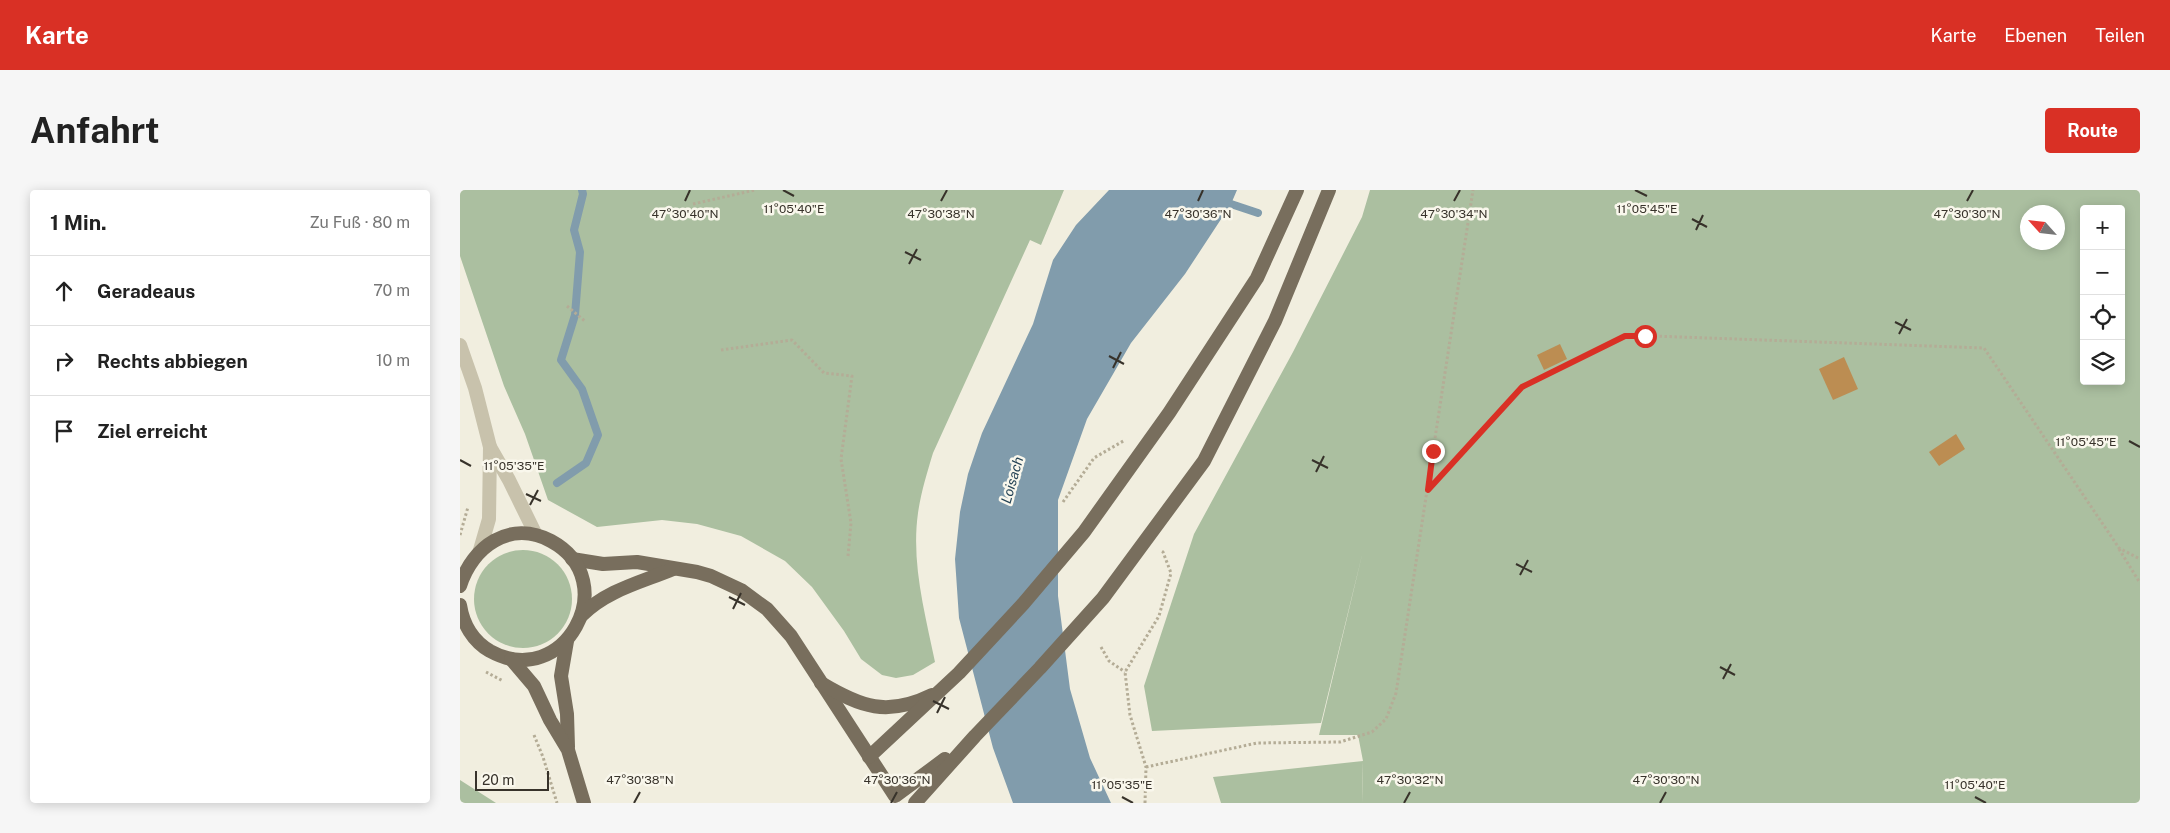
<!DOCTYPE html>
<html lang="de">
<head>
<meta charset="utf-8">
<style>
	body { margin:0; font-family:"Public Sans",sans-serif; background:#f6f6f6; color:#222 }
	.controls { position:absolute; right:15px; top:15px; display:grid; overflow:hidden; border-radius:5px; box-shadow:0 2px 12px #0003 }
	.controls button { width:45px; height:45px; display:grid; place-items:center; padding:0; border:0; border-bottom:1px solid #e0e0e0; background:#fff; color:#222; font:25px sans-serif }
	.compass { position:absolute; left:1560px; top:15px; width:45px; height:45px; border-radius:50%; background:#fff; box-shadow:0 2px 12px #0003; rotate:297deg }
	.scale { position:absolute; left:15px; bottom:12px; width:74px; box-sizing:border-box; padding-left:5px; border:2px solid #37322a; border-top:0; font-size:14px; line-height:18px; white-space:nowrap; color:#37322a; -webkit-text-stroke:4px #f9f7ec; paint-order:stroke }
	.stop { position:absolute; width:15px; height:15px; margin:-11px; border:4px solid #d93025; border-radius:50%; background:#fff }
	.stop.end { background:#d93025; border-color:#fff; box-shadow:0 1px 5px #0008 }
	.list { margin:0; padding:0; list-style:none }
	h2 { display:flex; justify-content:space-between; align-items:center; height:65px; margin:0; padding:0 20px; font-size:21px }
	h2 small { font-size:16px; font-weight:400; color:#767676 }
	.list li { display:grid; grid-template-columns:32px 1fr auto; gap:15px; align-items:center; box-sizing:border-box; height:70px; padding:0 20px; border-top:1px solid #e0e0e0 }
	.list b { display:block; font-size:19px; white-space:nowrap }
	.list em { font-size:16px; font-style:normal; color:#767676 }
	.icon { flex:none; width:28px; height:28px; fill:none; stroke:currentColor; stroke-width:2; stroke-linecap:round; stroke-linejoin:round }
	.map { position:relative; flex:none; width:1680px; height:613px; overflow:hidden; border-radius:5px }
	header { display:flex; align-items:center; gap:30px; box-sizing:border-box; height:70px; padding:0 25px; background:#d93025; color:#fff }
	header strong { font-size:24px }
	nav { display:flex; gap:28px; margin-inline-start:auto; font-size:18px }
	.intro { display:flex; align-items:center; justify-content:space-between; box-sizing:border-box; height:120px; padding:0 30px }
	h1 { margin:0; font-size:35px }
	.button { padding:12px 22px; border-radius:5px; background:#d93025; color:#fff; font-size:18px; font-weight:700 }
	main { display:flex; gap:30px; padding:0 30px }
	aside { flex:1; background:#fff; border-radius:5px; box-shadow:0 2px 12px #0003 }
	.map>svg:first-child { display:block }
	.green { fill:#abbfa0; fill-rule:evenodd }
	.water { fill:#819cac }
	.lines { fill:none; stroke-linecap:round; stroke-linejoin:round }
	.stream { stroke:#819cac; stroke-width:8 }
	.building { fill:#bc8d52 }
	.path { stroke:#b4ac96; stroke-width:3; stroke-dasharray:2.5 2.5; stroke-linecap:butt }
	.tertiary { stroke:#c8c2ac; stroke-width:14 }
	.primary { stroke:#786e5d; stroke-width:14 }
	.route { stroke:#d93025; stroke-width:6 }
	.ticks { fill:none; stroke:#37322a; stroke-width:2 }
	.labels { text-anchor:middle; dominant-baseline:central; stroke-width:5; stroke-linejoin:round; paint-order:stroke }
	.water-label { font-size:14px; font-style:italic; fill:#234255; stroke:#f9f7ec }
	.ticks-label { font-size:12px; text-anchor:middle; fill:#37322a; stroke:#f9f7ec; stroke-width:5; stroke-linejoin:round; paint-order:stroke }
</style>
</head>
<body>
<header>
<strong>Karte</strong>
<nav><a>Karte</a><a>Ebenen</a><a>Teilen</a></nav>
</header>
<div class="intro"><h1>Anfahrt</h1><a class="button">Route</a></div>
<main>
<aside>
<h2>1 Min.<small>Zu Fuß · 80 m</small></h2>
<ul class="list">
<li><svg class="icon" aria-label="ahead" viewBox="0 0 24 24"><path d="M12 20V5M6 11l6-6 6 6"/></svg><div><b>Geradeaus</b></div><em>70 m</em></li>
<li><svg class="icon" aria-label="right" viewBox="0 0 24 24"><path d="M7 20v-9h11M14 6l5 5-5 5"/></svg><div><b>Rechts abbiegen</b></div><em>10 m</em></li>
<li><svg class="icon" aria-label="arrive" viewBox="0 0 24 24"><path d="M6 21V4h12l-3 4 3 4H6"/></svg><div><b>Ziel erreicht</b></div></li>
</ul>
</aside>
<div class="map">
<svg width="1680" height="613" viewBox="0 0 1680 613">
	<rect width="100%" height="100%" fill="#f1eedf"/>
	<g class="green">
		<path d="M 0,0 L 604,0 L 581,55 L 570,50 L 473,263 C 467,283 461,302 458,323 C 451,373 465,423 475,472 L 453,485 L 436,488 L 422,485 L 401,469 L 384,441 L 352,397 L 325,371 L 281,346 L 237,334 L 202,330 L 137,337 L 88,310 L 65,244 L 44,196 L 0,66 Z"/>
		<path d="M 910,0 L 1680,0 L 1680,613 L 902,613 L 903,571 L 898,545 L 859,545 L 903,361 L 861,533 L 692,541 L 684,496 L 734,344 L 833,162 L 902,27 ZM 1624,19 L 1661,19 L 1661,191 L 1624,191 ZM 1568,22 L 1598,22 L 1598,52 L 1568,52 Z"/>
		<circle cx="63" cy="409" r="49"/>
		<polygon points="903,571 902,613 761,613 753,587"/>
		<polygon points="0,590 36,613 0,613"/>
	</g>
	<polygon class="water" points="649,0 777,0 771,14 725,84 671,153 627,229 598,310 598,406 610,499 630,568 651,613 553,613 533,558 499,428 495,369 500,322 508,284 522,243 573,134 593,70 616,35"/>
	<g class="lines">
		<g class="stream">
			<polyline points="771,14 798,23"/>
			<polyline points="97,293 126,273 138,245 122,199 101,170 115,125 120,62 114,40 123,4 122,0"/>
		</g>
	</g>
	<g class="building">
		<polygon points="1100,154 1107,169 1084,180 1077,165"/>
		<polygon points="1384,167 1398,199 1373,210 1359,179"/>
		<polygon points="1496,244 1505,259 1479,276 1469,262"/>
	</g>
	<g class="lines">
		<g class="path">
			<polyline points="233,14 295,0"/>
			<polyline points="107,116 126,132"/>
			<polyline points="261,160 332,150 364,183 392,186 381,269 391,333 388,366"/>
			<polyline points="967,300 1062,197 1165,145 1524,158 1659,358 1680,369"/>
			<polyline points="603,312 634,268 665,250"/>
			<polyline points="0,345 8,317"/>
			<polyline points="1659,359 1680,393"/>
			<polyline points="641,457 649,471 665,482"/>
			<polyline points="26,482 43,491"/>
			<polyline points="74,545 83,567 97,613"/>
			<polyline points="686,577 797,553 880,552 912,542 926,529 936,503 1013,0"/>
			<polyline points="685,613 686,577 670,525 665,482 699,426 711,383 703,362 700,360"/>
		</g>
		<g class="tertiary">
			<polyline points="0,155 15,198 30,257 29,329 20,360"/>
			<polyline points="30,257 49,290 76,345"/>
		</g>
		<g class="primary">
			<polyline points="112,369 143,374 177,372 237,382 251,386 281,400 307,419 331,446 435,606 485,569"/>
			<path d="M 0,396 C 12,357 50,329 91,351 C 165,391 104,502 30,461 C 13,451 3,434 0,415"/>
			<path d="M 122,425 C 147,400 182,392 213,379"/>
			<polyline points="107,451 101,486 107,524 108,557"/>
			<polyline points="51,469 74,496 90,530 108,560 124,613"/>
			<path d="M 361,493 C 401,517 427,527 472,505"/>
			<polyline points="409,567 499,483 563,414 624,342 709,223 797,88 837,0"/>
			<polyline points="455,613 515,546 580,478 643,408 744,271 815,131 869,0"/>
		</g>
	</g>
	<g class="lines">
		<polyline class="route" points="973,261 968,300 1062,197 1165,146 1185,146"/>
	</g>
	<path class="ticks" d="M 323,0 L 334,6M 1175,0 L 1187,6M 225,11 L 230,0M 481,11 L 487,0M 738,11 L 743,0M 994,11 L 1000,0M 1507,11 L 1513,0M 1232,29 L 1247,37M 1236,40 L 1243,25M 445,62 L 461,70M 449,74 L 457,59M 1435,132 L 1451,140M 1439,144 L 1447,129M 649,166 L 664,174M 653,178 L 661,162M 1669,251 L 1680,257M 0,270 L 11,276M 852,270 L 868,278M 856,282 L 864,266M 66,304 L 81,311M 70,315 L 78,300M 1056,374 L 1072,382M 1060,385 L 1068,370M 269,407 L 285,415M 273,419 L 281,403M 1260,477 L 1275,485M 1263,489 L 1271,474M 473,511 L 489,519M 477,523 L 485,507M 662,607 L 673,613M 1515,607 L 1526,613M 174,613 L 180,602M 431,613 L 437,602M 944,613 L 950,602M 1200,613 L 1206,602"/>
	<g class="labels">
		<g class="water-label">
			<text transform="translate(552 290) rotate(-74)">Loisach</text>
		</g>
	</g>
	<g class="ticks-label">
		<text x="334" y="23">11°05'40"E</text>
		<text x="1187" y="23">11°05'45"E</text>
		<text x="225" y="28">47°30'40"N</text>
		<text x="481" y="28">47°30'38"N</text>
		<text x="738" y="28">47°30'36"N</text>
		<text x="994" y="28">47°30'34"N</text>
		<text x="1507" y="28">47°30'30"N</text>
		<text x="1626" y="256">11°05'45"E</text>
		<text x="54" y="280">11°05'35"E</text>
		<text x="180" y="594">47°30'38"N</text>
		<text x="437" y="594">47°30'36"N</text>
		<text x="950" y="594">47°30'32"N</text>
		<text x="1206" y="594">47°30'30"N</text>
		<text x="662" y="599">11°05'35"E</text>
		<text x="1515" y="599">11°05'40"E</text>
	</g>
</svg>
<div class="controls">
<button>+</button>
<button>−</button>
<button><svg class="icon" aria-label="locate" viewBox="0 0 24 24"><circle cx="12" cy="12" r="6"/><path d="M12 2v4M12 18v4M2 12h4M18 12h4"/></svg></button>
<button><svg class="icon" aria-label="layers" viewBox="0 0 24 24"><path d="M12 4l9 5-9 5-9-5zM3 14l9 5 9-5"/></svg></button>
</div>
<svg class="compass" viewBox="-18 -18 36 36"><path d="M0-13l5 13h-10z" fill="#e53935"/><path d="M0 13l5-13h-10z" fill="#767676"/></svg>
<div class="scale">20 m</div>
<div class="stop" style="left:1185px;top:146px"></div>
<div class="stop end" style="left:973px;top:261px"></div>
</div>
</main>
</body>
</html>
